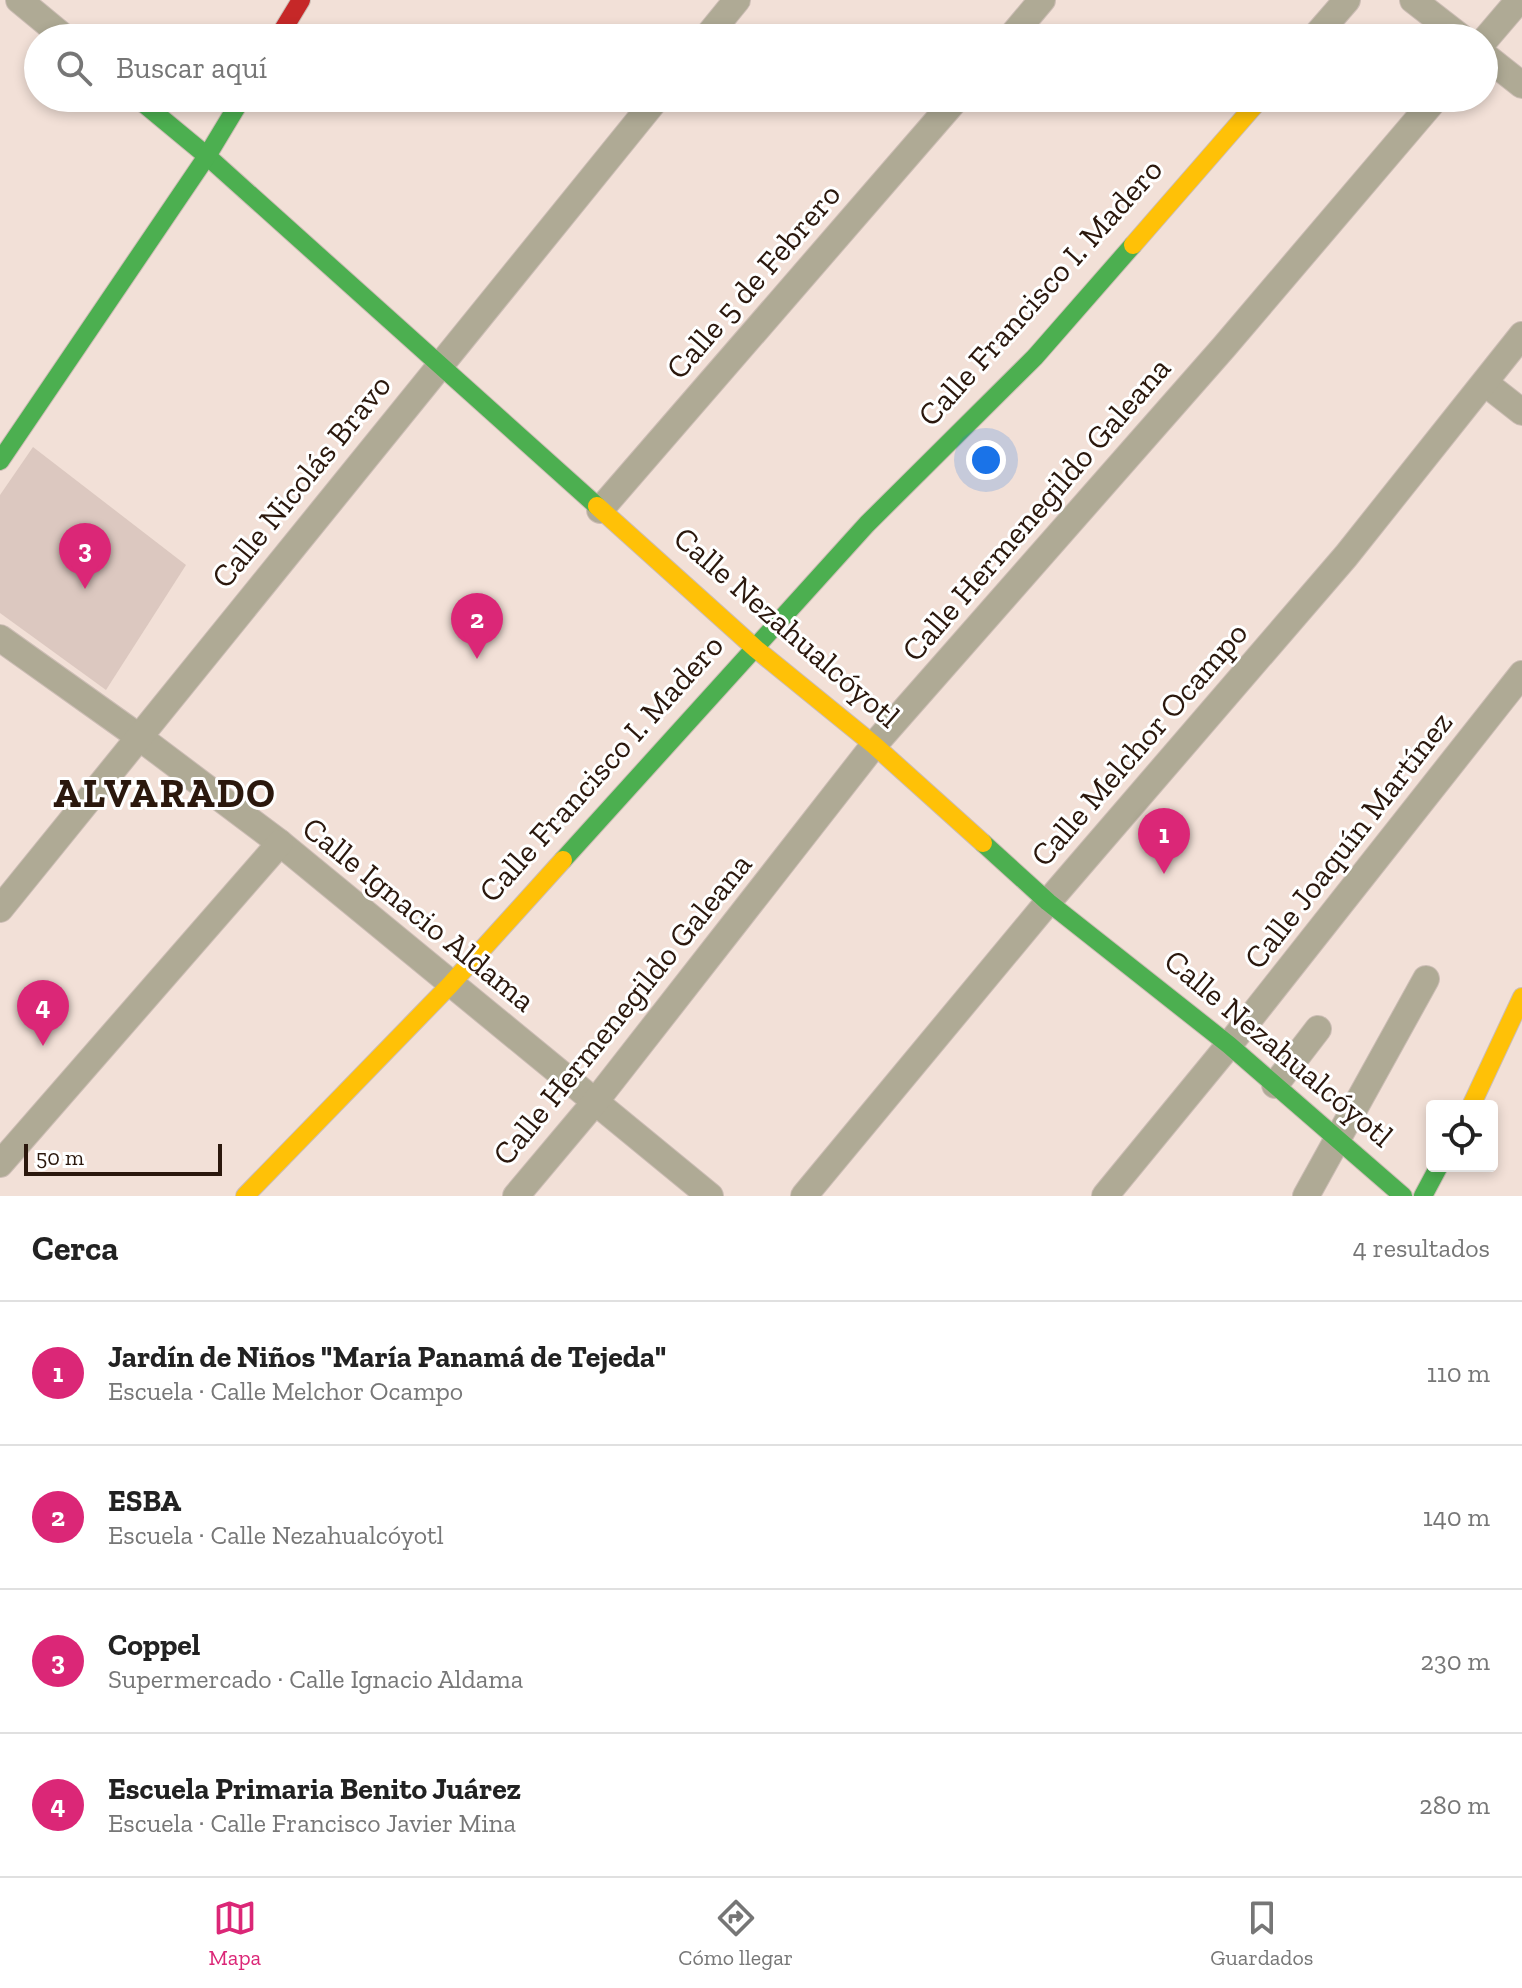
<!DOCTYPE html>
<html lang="es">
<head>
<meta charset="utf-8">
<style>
	body { margin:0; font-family:"Zilla Slab",serif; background:#f6f6f6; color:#222 }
	.controls { position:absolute; right:24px; bottom:24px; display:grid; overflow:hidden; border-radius:8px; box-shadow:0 4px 12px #0003 }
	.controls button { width:72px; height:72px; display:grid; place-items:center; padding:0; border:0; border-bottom:2px solid #e0e0e0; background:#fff; color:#222; font:40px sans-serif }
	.scale { position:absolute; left:24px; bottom:20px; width:198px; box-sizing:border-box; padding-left:8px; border:4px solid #2b180d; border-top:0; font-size:22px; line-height:28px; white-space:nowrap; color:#2b180d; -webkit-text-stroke:6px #fff; paint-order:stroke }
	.you { position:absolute; left:986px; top:460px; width:28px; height:28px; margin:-20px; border:6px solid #fff; border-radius:50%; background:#1a73e8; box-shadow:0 0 0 12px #1a73e833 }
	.badge { display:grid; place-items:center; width:52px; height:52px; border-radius:50%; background:#db2777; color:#fff; font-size:26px; font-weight:700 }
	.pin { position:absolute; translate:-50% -66px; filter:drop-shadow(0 2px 4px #0008) }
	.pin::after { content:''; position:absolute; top:42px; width:28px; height:24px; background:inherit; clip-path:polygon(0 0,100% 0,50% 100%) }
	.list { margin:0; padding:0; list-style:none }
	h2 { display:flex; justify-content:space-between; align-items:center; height:104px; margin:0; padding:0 32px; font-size:34px }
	h2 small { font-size:26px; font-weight:400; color:#767676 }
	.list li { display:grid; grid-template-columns:52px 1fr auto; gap:24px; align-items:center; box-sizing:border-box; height:144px; padding:0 32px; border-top:2px solid #e0e0e0 }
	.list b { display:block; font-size:30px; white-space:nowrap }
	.list p { margin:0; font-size:26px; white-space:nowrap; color:#767676 }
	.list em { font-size:26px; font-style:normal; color:#767676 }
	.icon { flex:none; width:44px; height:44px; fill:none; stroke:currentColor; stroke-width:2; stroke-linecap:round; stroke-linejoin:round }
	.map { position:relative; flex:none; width:1522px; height:1196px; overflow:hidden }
	.search { position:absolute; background:#fff; box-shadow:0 4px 12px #0003; left:24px; right:24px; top:24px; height:88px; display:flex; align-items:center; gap:20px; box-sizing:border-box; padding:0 28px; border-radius:44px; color:#767676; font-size:30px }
	.sheet { height:680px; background:#fff }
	nav { display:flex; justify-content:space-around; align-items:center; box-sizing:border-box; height:112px; border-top:2px solid #e0e0e0; background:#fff; font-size:22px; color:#767676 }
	nav a { display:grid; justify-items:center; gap:4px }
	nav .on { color:#db2777 }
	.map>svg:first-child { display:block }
	.building { fill:#dcc8c0 }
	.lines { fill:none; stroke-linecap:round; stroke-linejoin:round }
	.street-casing { stroke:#ccbdb5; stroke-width:28 }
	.fast-casing { stroke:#ccbdb5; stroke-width:20 }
	.slow-casing { stroke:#ccbdb5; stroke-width:20 }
	.jam-casing { stroke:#ccbdb5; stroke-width:20 }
	.street { stroke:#afaa95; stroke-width:26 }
	.fast { stroke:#4caf50; stroke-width:18 }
	.slow { stroke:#ffc107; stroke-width:18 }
	.jam { stroke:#c62828; stroke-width:18 }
	.labels { text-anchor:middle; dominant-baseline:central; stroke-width:6; stroke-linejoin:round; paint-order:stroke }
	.street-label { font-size:32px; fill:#2b180d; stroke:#fff }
	.district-label { font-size:40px; font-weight:bold; letter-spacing:2px; fill:#2b180d; stroke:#fff }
</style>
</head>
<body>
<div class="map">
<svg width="1522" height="1196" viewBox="0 0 1522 1196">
	<rect width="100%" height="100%" fill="#f2e0d7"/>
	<polygon class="building" points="33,447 186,565 106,690 0,613 0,495"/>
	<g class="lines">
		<g class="street-casing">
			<g id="street">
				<polyline points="19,0 65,38"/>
				<polyline points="1413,0 1462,38"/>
				<polyline points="706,38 737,0"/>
				<polyline points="1010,38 1042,0"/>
				<polyline points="1314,38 1347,0"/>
				<polyline points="1484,41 1519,0"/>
				<polyline points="1484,55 1522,85"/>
				<polyline points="1485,383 1522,412"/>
				<polyline points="600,510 957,98"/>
				<polyline points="0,638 139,737 280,843 710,1196"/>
				<polyline points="0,909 657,98"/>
				<polyline points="1275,1085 1318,1029"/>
				<polyline points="0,1164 280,843"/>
				<polyline points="516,1196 595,1102 874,745 1224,347 1436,98"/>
				<polyline points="804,1196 1048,902 1346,556 1522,335"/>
				<polyline points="1105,1196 1229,1045 1522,674"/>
				<polyline points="1306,1196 1426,979"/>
			</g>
		</g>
		<g class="fast-casing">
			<g id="fast">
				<polyline points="137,98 207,156 597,506"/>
				<polyline points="0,461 207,156 242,98"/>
				<polyline points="983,843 1048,902 1229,1045 1403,1196"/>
				<polyline points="563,860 867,524 1035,357 1133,245"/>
				<polyline points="1423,1196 1439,1166"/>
			</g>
		</g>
		<g class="slow-casing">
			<g id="slow">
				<polyline points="1133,245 1261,98"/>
				<polyline points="597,506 756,649 874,745 983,843"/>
				<polyline points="1471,1106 1522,997"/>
				<polyline points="245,1196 450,985 563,860"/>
			</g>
		</g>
		<g class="jam-casing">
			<polyline id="jam" points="278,38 301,0"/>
		</g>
		<use href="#street" class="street"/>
		<use href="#fast" class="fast"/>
		<use href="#slow" class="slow"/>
		<use href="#jam" class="jam"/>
	</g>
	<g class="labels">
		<g class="street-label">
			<text transform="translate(753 281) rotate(-49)">Calle 5 de Febrero</text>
			<text transform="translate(1040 292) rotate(-48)">Calle Francisco I. Madero</text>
			<text transform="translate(301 481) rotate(-51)">Calle Nicolás Bravo</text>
			<text transform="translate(1036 509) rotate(-49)">Calle Hermenegildo Galeana</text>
			<text transform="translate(787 627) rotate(41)">Calle Nezahualcóyotl</text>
			<text transform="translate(1139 744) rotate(-49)">Calle Melchor Ocampo</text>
			<text transform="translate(601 768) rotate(-48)">Calle Francisco I. Madero</text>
			<text transform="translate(1348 840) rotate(-52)">Calle Joaquín Martínez</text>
			<text transform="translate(419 914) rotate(39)">Calle Ignacio Aldama</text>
			<text transform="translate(622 1009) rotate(-51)">Calle Hermenegildo Galeana</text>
			<text transform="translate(1279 1048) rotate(40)">Calle Nezahualcóyotl</text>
		</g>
		<g class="district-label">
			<text x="165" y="793">ALVARADO</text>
		</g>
	</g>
</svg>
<div class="controls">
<button><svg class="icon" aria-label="locate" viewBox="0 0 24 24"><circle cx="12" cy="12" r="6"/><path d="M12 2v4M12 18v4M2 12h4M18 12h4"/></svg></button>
</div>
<div class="scale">50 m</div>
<div class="you"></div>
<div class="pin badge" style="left:1164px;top:874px">1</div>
<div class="pin badge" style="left:477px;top:659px">2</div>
<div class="pin badge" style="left:85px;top:589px">3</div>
<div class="pin badge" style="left:43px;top:1046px">4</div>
<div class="search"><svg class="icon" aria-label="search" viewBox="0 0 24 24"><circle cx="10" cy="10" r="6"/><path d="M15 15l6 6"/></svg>Buscar aquí</div>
</div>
<section class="sheet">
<h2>Cerca<small>4 resultados</small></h2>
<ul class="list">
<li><span class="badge">1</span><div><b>Jardín de Niños &quot;María Panamá de Tejeda&quot;</b><p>Escuela · Calle Melchor Ocampo</p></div><em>110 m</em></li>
<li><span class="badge">2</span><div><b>ESBA</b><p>Escuela · Calle Nezahualcóyotl</p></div><em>140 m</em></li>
<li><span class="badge">3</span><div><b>Coppel</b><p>Supermercado · Calle Ignacio Aldama</p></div><em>230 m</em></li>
<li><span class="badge">4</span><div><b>Escuela Primaria Benito Juárez</b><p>Escuela · Calle Francisco Javier Mina</p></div><em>280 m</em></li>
</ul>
</section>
<nav>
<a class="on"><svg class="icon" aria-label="map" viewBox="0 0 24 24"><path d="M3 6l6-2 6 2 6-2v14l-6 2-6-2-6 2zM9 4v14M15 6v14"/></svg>Mapa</a>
<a><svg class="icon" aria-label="directions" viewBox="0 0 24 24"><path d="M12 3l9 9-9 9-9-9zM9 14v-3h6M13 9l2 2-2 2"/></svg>Cómo llegar</a>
<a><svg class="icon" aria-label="saved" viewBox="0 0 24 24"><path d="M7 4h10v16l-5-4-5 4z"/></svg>Guardados</a>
</nav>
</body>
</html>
